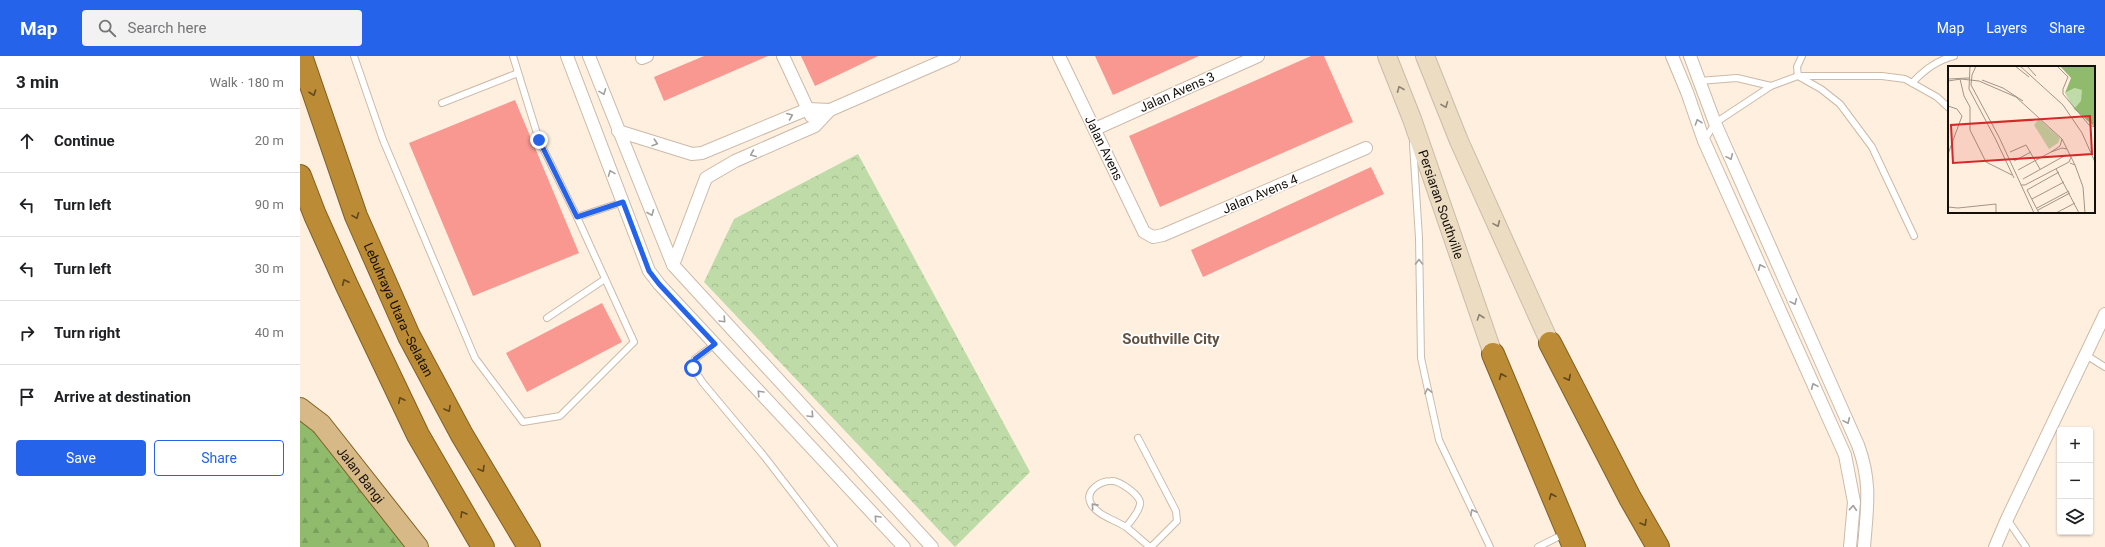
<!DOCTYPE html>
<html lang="en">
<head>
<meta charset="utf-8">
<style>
	body { margin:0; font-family:Roboto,sans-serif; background:#f2f2f2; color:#202124 }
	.controls { position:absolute; right:12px; bottom:12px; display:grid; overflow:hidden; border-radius:4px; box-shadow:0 1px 3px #0004 }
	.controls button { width:36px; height:36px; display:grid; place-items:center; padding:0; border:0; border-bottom:1px solid #e0e0e0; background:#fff; color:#202124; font:20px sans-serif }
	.stop { position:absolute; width:12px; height:12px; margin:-9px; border:3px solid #2563eb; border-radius:50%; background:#fff }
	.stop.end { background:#2563eb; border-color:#fff; box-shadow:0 1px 4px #0008 }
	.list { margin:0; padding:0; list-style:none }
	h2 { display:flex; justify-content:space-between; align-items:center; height:52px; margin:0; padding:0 16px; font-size:17px }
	h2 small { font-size:13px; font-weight:400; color:#757577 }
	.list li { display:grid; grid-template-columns:26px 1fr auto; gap:12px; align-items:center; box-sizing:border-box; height:64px; padding:0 16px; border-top:1px solid #e0e0e0 }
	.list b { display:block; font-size:15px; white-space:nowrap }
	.list em { font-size:13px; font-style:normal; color:#757577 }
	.actions { display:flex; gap:8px; padding:12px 16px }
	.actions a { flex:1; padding:9px 0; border:1px solid #2563eb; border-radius:4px; text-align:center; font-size:14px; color:#2563eb }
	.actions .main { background:#2563eb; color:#fff }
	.icon { flex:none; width:22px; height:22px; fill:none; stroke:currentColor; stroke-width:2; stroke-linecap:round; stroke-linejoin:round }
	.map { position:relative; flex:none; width:1805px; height:491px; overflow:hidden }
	header { display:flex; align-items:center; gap:24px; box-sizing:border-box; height:56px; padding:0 20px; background:#2563eb; color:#fff }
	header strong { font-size:19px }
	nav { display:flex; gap:22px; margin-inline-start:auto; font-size:14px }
	.search { width:280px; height:36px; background:#f2f2f2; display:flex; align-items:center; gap:10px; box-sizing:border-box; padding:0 14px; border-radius:4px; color:#757577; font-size:15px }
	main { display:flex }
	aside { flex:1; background:#fff }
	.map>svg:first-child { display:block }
	.forest { fill:url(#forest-firs) }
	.park { fill:url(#park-crowns) }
	.building { fill:#f89890 }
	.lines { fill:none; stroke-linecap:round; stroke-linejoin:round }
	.service-casing { stroke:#ccbaa8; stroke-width:8 }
	.minor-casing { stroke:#ccbaa8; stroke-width:14 }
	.secondary-casing { stroke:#ccbaa8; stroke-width:20 }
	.primary-casing { stroke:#816026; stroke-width:22 }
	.motorway-casing { stroke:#816026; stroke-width:24 }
	.service { stroke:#fff; stroke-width:6 }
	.minor { stroke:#fff; stroke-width:12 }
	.secondary { stroke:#ebdcc2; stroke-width:18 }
	.primary { stroke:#d6b986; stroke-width:20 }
	.motorway { stroke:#bb8b35; stroke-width:22 }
	.oneway { stroke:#8b806f }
	.oneway2 { stroke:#a19f9d }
	.oneway3 { stroke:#60471d }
	.route { stroke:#2563eb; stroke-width:5 }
	.labels { text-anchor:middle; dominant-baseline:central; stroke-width:3.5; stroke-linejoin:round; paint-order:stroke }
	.street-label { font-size:13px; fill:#150f09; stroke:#fff }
	.quarter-label { font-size:15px; font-weight:bold; fill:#615141; stroke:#fff }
	.inset-road { fill:none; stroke:#a19589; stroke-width:1 }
	.view { fill:#d62828; fill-opacity:0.15; stroke:#d62828; stroke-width:2 }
	.inset-edge { fill:none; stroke:#150f09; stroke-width:2 }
</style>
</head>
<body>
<header>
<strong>Map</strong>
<div class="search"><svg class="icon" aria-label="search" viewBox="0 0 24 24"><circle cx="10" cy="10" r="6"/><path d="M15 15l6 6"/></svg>Search here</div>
<nav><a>Map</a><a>Layers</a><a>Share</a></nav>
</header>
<main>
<aside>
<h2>3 min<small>Walk · 180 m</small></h2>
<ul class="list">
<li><svg class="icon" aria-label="ahead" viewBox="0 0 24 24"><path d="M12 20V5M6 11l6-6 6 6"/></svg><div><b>Continue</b></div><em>20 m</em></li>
<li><svg class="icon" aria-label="left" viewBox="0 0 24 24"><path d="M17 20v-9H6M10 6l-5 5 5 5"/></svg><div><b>Turn left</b></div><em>90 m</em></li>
<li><svg class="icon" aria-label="left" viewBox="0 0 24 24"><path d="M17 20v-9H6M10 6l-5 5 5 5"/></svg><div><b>Turn left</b></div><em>30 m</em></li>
<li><svg class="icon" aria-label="right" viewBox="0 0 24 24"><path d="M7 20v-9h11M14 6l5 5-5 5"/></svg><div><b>Turn right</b></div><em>40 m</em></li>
<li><svg class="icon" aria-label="arrive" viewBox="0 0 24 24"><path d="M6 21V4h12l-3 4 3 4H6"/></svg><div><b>Arrive at destination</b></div></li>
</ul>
<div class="actions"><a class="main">Save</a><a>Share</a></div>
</aside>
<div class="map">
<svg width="1805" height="491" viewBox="0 0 1805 491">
	<defs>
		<pattern id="forest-firs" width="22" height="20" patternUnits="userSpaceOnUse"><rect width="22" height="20" fill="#90bb6c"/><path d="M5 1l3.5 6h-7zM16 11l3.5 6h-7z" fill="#7ba05c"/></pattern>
		<pattern id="park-crowns" width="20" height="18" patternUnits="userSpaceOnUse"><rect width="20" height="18" fill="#bfdca8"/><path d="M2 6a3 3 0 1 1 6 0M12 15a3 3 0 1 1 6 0" fill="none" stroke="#a3bc8f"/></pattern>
	</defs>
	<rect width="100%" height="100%" fill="#feefdf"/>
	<polygon class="forest" points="0,360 13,371 107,491 0,491"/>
	<polygon class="park" points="558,98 730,416 655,491 404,226 434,163"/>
	<g class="building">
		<polygon points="404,0 468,0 364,45 354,21"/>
		<polygon points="501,0 578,0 515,30"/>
		<polygon points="795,0 899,0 813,39"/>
		<polygon points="1011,0 1024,0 1053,66 860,151 829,80"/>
		<polygon points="215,44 279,197 173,240 109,87"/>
		<polygon points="1071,111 1084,138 903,221 891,194"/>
		<polygon points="302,247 322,286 227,336 206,297"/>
	</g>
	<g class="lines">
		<g class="service-casing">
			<g id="service">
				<polyline points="54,0 83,84 175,302 223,366 260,360 334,286 277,161 239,84 213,0"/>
				<polyline points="1502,0 1497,11 1498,20 1521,33 1540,48 1572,91 1614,180"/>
				<polyline points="1399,25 1437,22 1471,30 1498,20 1582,20 1605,23 1637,41 1649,52"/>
				<path d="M 1612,27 C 1623,15 1637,4 1654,0"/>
				<polyline points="142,47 218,17"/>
				<polyline points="1404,85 1415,67 1471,30"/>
				<polyline points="1113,88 1119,182 1121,302 1139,384 1190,491"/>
				<polyline points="277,161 323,146"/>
				<polyline points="247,262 305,223"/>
				<polyline points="415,288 395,303 393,312 403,327 464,400 534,491"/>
				<polyline points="1786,299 1805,311"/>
				<polyline points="838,382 876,455 877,465 851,491"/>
				<polyline points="1707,463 1726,491"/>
				<path d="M 826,471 C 831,465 839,456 840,448 C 842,440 819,424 811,425 C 800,425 784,435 791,448 C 797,459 815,464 826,471 C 834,477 842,485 850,491"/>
				<polyline points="1238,491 1264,478"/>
			</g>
		</g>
		<g class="minor-casing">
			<g id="minor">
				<polyline points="267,0 349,215 359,228 604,491"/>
				<polyline points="289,0 373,209 632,491"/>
				<polyline points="483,0 511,60"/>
				<polyline points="759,0 844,176 853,181 863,179 1066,92"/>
				<polyline points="1372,0 1387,36 1404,85 1545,399 1554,446 1550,491"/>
				<path d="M 1390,0 L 1415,67 L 1558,389 C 1572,427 1567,452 1564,491"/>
				<polyline points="342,2 347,0"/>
				<polyline points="530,54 654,0"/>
				<polyline points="795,73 958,0"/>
				<polyline points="318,75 392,98 402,97 508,53 530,54 515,70 435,105 406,122 373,209"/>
				<polyline points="1695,491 1707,463 1805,258"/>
			</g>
		</g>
		<g class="secondary-casing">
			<g id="secondary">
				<path id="s1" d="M 1087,0 L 1112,63 L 1193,298"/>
				<polyline points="1125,0 1159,85 1250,287"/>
			</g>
		</g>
		<g class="primary-casing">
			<g id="primary">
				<path id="s2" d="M 0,352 L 21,368 L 118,491"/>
			</g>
		</g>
		<g class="motorway-casing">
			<g id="motorway">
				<path id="s3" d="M 1,0 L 56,160 L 109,280 L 162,379 L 229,491"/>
				<polyline points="0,120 15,159 47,230 118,379 183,491"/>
				<polyline points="1250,287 1330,442 1358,491"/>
				<polyline points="1193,298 1274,491"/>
			</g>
		</g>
		<use href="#service" class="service"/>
		<use href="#minor" class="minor"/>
		<use href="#secondary" class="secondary"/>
		<use href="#primary" class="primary"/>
		<use href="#motorway" class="motorway"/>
	</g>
	<defs><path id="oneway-chevron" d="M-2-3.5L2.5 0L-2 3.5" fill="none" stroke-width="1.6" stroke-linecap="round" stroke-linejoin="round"/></defs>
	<g class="oneway">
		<use href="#oneway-chevron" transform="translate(1100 33) rotate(-112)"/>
		<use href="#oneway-chevron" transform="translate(1145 49) rotate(68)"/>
		<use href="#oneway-chevron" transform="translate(1197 168) rotate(66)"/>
		<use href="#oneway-chevron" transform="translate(1180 261) rotate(-109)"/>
	</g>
	<g class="oneway2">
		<use href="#oneway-chevron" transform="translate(303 36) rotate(69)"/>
		<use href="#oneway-chevron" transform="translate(490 60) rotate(-22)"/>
		<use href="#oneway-chevron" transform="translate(1398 66) rotate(-109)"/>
		<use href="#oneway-chevron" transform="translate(355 87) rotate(18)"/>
		<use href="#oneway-chevron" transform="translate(453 98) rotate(157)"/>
		<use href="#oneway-chevron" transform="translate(1430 101) rotate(66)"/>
		<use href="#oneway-chevron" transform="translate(311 117) rotate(-111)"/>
		<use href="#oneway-chevron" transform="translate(351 157) rotate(68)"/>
		<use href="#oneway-chevron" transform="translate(1119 206) rotate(-91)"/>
		<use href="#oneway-chevron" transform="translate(1461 211) rotate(-114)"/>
		<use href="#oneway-chevron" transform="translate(1494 246) rotate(66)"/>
		<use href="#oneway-chevron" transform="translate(423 264) rotate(47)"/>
		<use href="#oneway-chevron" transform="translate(1514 330) rotate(-114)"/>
		<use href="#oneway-chevron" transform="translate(1128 335) rotate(-102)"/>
		<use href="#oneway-chevron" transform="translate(460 337) rotate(-133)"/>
		<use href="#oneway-chevron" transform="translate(511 359) rotate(47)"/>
		<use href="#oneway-chevron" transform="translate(1547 365) rotate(66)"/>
		<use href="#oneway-chevron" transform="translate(794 450) rotate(-132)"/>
		<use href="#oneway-chevron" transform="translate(1553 452) rotate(-86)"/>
		<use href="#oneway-chevron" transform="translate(1173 456) rotate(-116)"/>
		<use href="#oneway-chevron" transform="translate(577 462) rotate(-133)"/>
	</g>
	<g class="oneway3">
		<use href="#oneway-chevron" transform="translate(13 37) rotate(71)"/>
		<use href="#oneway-chevron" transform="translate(56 160) rotate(68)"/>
		<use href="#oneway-chevron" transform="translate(45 226) rotate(-115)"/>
		<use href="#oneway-chevron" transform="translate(1202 320) rotate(-113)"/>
		<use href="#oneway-chevron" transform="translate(1268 322) rotate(63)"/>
		<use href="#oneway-chevron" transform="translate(101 344) rotate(-116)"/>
		<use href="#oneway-chevron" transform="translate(148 353) rotate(61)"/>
		<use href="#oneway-chevron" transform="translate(182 413) rotate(59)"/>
		<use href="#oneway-chevron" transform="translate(1252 440) rotate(-113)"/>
		<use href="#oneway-chevron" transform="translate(163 458) rotate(-121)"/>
		<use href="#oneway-chevron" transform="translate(1344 467) rotate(60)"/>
	</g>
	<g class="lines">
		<polyline class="route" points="239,84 277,161 323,146 349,215 359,228 415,288 395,303 393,312"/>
	</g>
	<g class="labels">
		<g class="street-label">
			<text transform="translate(877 36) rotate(-24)">Jalan Avens 3</text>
			<text transform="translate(804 92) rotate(64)">Jalan Avens</text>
			<text transform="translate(960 138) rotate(-23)">Jalan Avens 4</text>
			<text stroke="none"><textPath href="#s1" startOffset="158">Persiaran Southville</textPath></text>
			<text stroke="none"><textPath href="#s3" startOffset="272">Lebuhraya Utara–Selatan</textPath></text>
			<text stroke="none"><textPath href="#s2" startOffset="91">Jalan Bangi</textPath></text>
		</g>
		<g class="quarter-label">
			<text x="871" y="283">Southville City</text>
		</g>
	</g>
	<g transform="translate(1648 10)">
		<rect width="147" height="147" fill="#feefdf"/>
		<path d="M 112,0 L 147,0 L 147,61 L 126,43 L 127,22 L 117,27 L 123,12 Z" fill="#90bb6c"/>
		<path d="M 127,22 L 134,24 L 133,35 L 126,43 L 117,27 Z" fill="#bfdca8"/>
		<path d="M 91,53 L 112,72 L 110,77 L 101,83 L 86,59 Z" fill="#bfdca8"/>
		<path class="inset-road" d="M 22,0 L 21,23 L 47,72M 28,0 L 24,9 L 23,19 L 51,71M 67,0 L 81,11M 72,0 L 115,39 L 134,67 L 147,96M 79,0 L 88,10M 109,0 L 120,11 L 115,23 L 115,28 L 141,59 L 147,61M 0,13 L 21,12M 12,13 L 16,30 L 22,41 L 22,64 L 38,96 L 64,109M 34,14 L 55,22 L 75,35M 0,15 L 13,13 L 31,15 L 68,31 L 114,73 L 127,99M 0,40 L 9,43 L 14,50 L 0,88M 51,71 L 86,147M 47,72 L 66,112M 114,73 L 112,80 L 103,86 L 114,82 L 119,83M 62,86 L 78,79 L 92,103M 66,95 L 83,86M 122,97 L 127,99 L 135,121 L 137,147M 108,103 L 131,147M 70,104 L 103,86M 75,113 L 118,89M 73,119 L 77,119 L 121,96 L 123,91M 84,133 L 116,116M 0,141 L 10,142 L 48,138 L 48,147M 89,142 L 121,125M 90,144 L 122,127M 91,147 L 79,124 L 111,106M 108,147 L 127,137"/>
		<path class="view" d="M 142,50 L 144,88 L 5,97 L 3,59 Z"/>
		<rect width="147" height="147" class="inset-edge"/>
	</g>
</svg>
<div class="controls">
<button>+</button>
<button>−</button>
<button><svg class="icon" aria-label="layers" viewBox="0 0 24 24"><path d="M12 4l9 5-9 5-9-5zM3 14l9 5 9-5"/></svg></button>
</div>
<div class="stop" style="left:393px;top:312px"></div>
<div class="stop end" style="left:239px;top:84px"></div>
</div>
</main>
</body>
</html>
